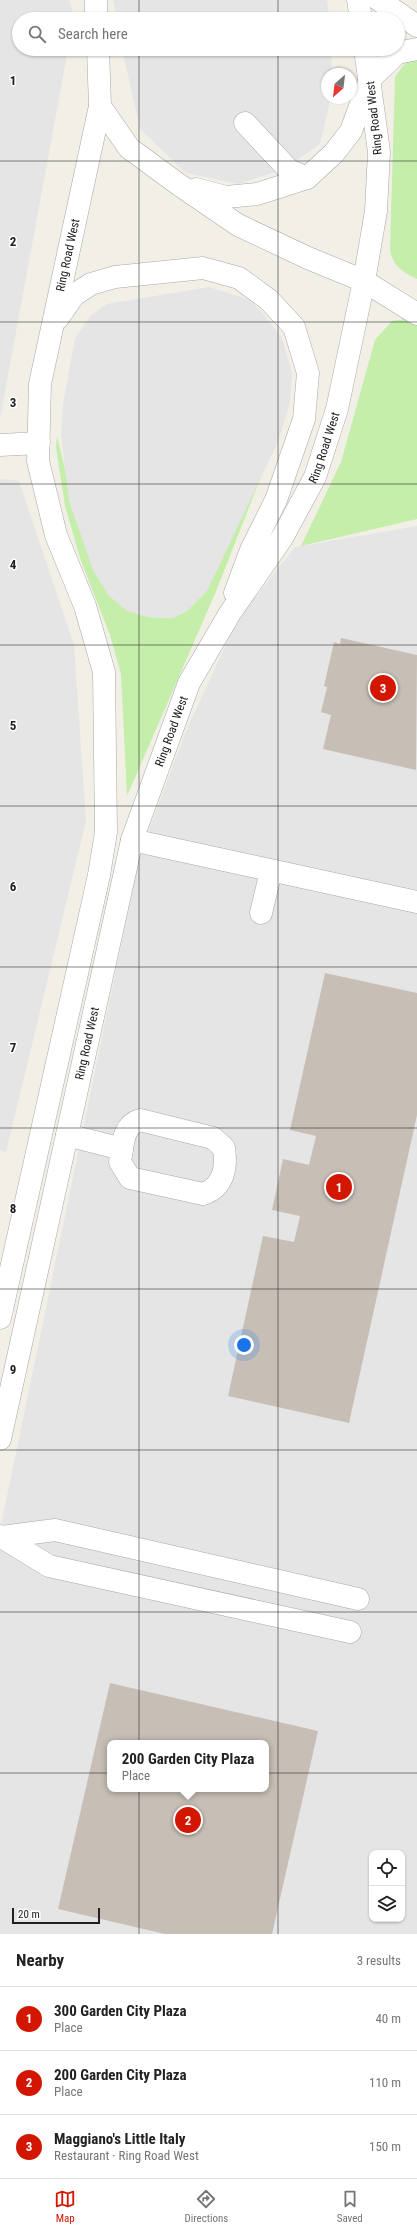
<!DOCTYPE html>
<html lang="en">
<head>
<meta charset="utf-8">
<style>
	body { margin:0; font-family:"Roboto Condensed",sans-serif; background:#f6f6f6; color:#222 }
	.controls { position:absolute; right:12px; bottom:12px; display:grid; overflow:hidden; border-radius:8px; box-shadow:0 1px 3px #0004 }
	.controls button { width:36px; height:36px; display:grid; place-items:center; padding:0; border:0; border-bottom:1px solid #e0e0e0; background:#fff; color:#222; font:20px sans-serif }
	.compass { position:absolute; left:321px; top:68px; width:36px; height:36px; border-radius:50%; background:#fff; box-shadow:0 1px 3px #0004; rotate:208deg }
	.scale { position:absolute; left:12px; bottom:10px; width:88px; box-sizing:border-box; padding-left:4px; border:2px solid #212121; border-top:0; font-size:11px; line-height:14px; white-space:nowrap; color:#212121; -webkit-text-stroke:3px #fff; paint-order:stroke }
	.you { position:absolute; left:244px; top:1345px; width:14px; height:14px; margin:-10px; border:3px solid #fff; border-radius:50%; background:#1a73e8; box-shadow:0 0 0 6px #1a73e833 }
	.badge { display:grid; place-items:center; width:26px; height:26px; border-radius:50%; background:#d21600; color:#fff; font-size:13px; font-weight:700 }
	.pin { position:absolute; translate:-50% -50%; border:2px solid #fff; box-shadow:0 1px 4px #0006 }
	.popup { position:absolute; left:107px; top:1740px; width:162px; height:52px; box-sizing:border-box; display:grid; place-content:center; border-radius:8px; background:#fff; filter:drop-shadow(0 1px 3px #0005); font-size:13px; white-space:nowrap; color:#767676 }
	.popup b { font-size:15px; color:#222 }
	.popup::after { content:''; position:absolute; left:50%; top:100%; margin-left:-8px; border:8px solid transparent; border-top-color:#fff }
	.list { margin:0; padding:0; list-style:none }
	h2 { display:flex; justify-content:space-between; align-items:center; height:52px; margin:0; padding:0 16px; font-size:17px }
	h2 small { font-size:13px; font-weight:400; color:#767676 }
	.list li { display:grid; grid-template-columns:26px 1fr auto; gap:12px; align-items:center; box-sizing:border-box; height:64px; padding:0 16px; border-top:1px solid #e0e0e0 }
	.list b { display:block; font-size:15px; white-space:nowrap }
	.list p { margin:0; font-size:13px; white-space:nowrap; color:#767676 }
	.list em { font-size:13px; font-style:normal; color:#767676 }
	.icon { flex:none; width:22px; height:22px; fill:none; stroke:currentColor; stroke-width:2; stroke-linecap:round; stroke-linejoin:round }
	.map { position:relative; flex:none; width:417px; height:1934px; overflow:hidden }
	.search { position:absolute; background:#fff; box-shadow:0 1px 3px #0004; left:12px; right:12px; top:12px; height:44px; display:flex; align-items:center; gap:10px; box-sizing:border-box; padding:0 14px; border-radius:22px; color:#767676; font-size:15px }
	.sheet { height:244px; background:#fff }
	nav { display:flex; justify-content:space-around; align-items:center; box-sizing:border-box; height:56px; border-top:1px solid #e0e0e0; background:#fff; font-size:11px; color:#767676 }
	nav a { display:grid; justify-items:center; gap:2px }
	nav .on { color:#d21600 }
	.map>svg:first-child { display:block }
	.grass { fill:#c4eeaa }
	.parking { fill:#e5e5e5; fill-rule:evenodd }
	.building { fill:#c7bfb6; fill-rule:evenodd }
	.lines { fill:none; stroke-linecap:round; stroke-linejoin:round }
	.minor-casing { stroke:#a8a8a8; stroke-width:23 }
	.minor { stroke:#fff; stroke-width:22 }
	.grid { fill:none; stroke:#212121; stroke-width:1; stroke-opacity:0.55 }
	.labels { text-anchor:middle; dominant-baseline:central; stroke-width:3; stroke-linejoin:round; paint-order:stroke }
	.street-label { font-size:12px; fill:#212121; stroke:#fff }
	.grid-label { font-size:13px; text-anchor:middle; font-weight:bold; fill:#212121; stroke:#fff; stroke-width:3; stroke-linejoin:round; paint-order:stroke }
</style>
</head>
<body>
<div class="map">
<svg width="417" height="1934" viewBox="0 0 417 1934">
	<rect width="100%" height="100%" fill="#f2efe7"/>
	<g class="grass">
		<path d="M 417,57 L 417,279 C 402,272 393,266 390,250 L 395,77 L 405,63 Z"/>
		<polygon points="412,318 417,321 417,519 301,546 341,462 375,340 392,321"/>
		<polygon points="57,436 73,503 147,617 172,618 187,611 261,477 217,589 127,796 121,674 110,635 80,558 65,506 56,447"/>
	</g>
	<g class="parking">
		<polygon points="0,0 69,0 74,15 73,19 19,19 19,49 68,49 0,419"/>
		<polygon points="113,0 327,0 329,19 116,19"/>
		<polygon points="122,49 331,49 332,74 327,74 327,98 331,98 320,144 284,169 238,184 186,173 140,129"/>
		<polygon points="209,287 247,299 260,310 282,338 292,373 290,403 278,442 207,591 187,611 172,618 147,617 127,611 109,596 93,570 69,501 61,435 63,404 75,338 91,315 107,304"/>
		<polygon points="0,479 19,481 74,645 86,821 6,1152 0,1150"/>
		<path d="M 417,526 L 417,1934 L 0,1934 L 0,1530 L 140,854 L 186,731 L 238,619 L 295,547 ZM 110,1743 L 266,1743 L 266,1789 L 110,1789 ZM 372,1853 L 402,1853 L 402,1919 L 372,1919 Z"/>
	</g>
	<g class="building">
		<polygon points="341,638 417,655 416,770 323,749 331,715 321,712 327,687 324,686 334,642 340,644"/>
		<polygon points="325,973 417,993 417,1115 349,1423 228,1396 263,1236 294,1242 300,1216 272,1210 283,1159 309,1165 316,1136 290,1130"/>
		<path d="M 110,1683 L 318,1731 L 272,1934 L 165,1934 L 58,1909 ZM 110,1743 L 266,1743 L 266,1789 L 110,1789 Z"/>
	</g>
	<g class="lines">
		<g class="minor-casing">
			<g id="minor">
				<polyline points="96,0 96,19"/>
				<polyline points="358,0 361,19"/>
				<polyline points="379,0 417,26"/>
				<polyline points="100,106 129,148 178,184 238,225 308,258 364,281 417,314"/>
				<polyline points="245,123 289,170 307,178"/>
				<polyline points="196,189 226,197 257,194 307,178 334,153 351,131 370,79 397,53 417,49"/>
				<polyline points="58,318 74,295 91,284 115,277 203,268 239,278 269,300 294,327 308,373 304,419 276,500 251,550 235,593"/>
				<polyline points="0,445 39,443"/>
				<polyline points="132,840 417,902"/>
				<polyline points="261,913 271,871"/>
				<path d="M 140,1120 L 213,1138 L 224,1148 C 227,1167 224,1187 203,1194 L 130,1178 L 120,1162 C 123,1146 122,1125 140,1120 Z"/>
				<polyline points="67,1135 122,1149"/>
				<path id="s1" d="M 0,1318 L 99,875 L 106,832 L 104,672 L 85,606 L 56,535 L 38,461 L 40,384 L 100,106 L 98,49"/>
				<path id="s2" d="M 0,1439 L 132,840 L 189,683 L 230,613 L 282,538 L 315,477 L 337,409 L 364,281 L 376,211 L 379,152 L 365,49"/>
				<polyline points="0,1536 49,1566 350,1632"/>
				<polyline points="1,1537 55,1530 358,1599"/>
			</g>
		</g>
		<use href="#minor" class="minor"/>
	</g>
	<path class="grid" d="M 139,0 L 139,19M 278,0 L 278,19M 139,49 L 139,1934M 278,49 L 278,1934M 0,161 L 417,161M 0,322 L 417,322M 0,484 L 417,484M 0,645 L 417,645M 0,806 L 417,806M 0,967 L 417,967M 0,1128 L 417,1128M 0,1289 L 417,1289M 0,1450 L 417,1450M 0,1612 L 417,1612M 0,1773 L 417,1773"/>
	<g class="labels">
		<g class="street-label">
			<text transform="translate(374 118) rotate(-96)">Ring Road West</text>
			<text stroke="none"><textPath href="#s1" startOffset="1088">Ring Road West</textPath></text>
			<text stroke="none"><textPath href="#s2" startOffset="1053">Ring Road West</textPath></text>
			<text stroke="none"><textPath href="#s2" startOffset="729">Ring Road West</textPath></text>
			<text stroke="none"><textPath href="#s2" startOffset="405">Ring Road West</textPath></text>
		</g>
	</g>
	<g class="grid-label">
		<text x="13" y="85">1</text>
		<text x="13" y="246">2</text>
		<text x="13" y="407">3</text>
		<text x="13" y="569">4</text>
		<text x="13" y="730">5</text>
		<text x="13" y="891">6</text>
		<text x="13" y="1052">7</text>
		<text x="13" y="1213">8</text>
		<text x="13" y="1374">9</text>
	</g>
</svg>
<div class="controls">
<button><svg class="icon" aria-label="locate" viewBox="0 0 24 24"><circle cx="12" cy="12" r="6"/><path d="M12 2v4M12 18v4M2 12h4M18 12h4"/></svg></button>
<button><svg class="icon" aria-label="layers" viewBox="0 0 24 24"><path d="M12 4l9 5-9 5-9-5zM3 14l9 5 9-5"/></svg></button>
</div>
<svg class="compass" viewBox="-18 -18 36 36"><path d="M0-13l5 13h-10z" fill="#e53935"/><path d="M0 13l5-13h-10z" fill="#767676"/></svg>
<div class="scale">20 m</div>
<div class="you"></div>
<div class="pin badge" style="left:339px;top:1187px">1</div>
<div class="pin badge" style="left:188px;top:1820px">2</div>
<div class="popup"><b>200 Garden City Plaza</b>Place</div>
<div class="pin badge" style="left:383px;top:688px">3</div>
<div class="search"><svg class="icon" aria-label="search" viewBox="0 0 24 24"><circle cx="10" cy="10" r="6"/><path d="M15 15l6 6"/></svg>Search here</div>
</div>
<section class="sheet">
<h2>Nearby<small>3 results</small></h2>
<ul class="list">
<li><span class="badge">1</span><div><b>300 Garden City Plaza</b><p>Place</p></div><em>40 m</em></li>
<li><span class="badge">2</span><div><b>200 Garden City Plaza</b><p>Place</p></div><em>110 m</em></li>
<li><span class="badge">3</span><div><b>Maggiano's Little Italy</b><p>Restaurant · Ring Road West</p></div><em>150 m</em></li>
</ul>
</section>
<nav>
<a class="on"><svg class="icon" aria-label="map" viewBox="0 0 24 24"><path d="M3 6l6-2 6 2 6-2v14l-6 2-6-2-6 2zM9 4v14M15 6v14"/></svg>Map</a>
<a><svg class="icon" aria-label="directions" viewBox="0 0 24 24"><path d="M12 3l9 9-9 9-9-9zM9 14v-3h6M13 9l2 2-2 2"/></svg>Directions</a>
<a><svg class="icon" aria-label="saved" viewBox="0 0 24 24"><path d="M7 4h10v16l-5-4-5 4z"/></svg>Saved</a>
</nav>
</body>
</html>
